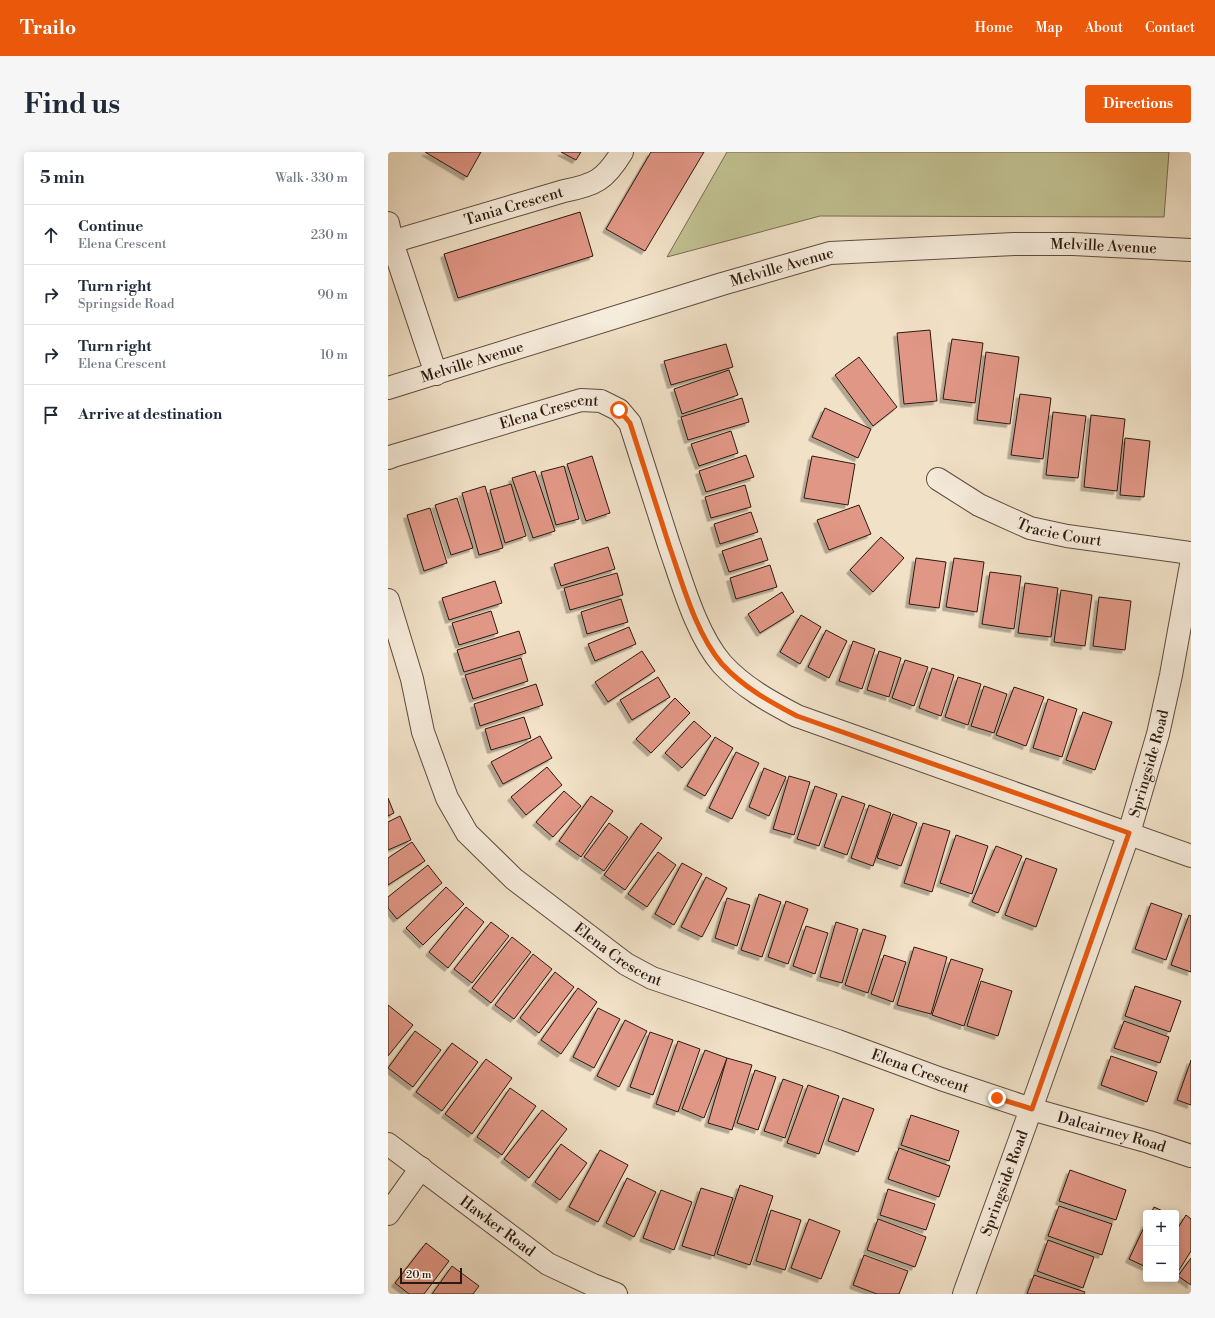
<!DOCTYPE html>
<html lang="en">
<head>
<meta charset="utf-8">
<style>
	body { margin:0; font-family:"Libre Bodoni",serif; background:#f6f6f7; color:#1f2937 }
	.controls { position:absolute; right:12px; bottom:12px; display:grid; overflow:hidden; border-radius:4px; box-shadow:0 2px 10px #0003 }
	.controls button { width:36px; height:36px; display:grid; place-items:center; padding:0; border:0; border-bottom:1px solid #e0e1e3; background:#fff; color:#1f2937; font:20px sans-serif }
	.scale { position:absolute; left:12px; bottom:10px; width:62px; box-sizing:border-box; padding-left:4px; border:2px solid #2e1910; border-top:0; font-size:11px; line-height:14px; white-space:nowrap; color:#2e1910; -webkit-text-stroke:3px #f6ecdb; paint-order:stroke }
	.stop { position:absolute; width:12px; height:12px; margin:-9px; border:3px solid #ea580c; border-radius:50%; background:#fff }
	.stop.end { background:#ea580c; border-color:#fff; box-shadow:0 1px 4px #0008 }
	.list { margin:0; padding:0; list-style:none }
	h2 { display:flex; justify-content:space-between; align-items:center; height:52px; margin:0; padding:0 16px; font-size:17px }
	h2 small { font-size:13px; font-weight:400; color:#747a83 }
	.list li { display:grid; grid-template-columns:26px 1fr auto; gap:12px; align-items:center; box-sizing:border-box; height:60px; padding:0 16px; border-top:1px solid #e0e1e3 }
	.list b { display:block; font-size:15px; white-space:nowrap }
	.list p { margin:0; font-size:13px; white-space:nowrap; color:#747a83 }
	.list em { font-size:13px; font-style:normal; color:#747a83 }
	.icon { flex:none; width:22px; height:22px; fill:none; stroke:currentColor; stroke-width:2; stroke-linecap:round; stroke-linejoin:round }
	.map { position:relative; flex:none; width:803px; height:1142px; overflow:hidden; border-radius:4px }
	header { display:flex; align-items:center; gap:24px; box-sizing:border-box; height:56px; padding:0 20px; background:#ea580c; color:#fff }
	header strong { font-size:19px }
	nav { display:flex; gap:22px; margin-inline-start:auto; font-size:14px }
	.intro { display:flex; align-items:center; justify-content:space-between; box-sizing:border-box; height:96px; padding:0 24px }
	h1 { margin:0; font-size:28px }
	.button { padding:10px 18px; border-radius:4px; background:#ea580c; color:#fff; font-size:14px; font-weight:700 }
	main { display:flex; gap:24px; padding:0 24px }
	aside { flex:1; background:#fff; border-radius:4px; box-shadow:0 2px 10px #0003 }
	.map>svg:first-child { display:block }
	.green { fill:#c1c191; stroke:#786d50 }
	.building { fill:#e19786; stroke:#2e1910; filter:url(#shadow) }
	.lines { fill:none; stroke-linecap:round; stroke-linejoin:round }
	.minor-casing { stroke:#5f4b3e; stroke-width:24 }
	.minor { stroke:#f6ecdb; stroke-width:22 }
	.route { stroke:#ea580c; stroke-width:5 }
	.labels { text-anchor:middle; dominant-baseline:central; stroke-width:3.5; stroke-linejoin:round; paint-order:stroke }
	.street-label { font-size:15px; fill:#2e1910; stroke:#f6ecdb }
</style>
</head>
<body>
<header>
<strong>Trailo</strong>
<nav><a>Home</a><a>Map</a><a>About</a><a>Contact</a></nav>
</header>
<div class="intro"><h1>Find us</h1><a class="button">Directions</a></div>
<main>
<aside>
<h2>5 min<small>Walk · 330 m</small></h2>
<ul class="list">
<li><svg class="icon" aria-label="ahead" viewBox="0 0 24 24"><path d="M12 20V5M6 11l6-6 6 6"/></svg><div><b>Continue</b><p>Elena Crescent</p></div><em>230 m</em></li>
<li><svg class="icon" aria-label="right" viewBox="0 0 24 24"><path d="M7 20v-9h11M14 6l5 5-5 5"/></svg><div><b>Turn right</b><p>Springside Road</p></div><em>90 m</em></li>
<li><svg class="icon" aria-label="right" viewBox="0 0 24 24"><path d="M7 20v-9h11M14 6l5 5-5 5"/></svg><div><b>Turn right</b><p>Elena Crescent</p></div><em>10 m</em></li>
<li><svg class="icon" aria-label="arrive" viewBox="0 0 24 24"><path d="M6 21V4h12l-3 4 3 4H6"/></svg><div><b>Arrive at destination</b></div></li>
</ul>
</aside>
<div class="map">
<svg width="803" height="1142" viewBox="0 0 803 1142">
	<defs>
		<filter id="shadow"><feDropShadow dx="-3.5" dy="3.5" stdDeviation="0" flood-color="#0004"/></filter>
	</defs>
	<rect width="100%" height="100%" fill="#f1e1c7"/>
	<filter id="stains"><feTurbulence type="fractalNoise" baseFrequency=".005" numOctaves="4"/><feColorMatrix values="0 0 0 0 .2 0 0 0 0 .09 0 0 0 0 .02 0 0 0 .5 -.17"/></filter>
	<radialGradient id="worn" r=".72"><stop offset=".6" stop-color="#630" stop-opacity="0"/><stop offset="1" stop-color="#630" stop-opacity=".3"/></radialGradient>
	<polygon class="green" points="339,0 781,0 776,65 432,64 279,105"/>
	<g class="building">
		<polygon points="37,0 93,0 79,25"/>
		<polygon points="173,0 193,0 188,8"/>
		<polygon points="263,0 316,0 257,99 218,77"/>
		<polygon points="192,60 205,104 70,146 56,102"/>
		<polygon points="542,178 549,249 516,252 509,181"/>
		<polygon points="564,187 595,191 587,251 555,247"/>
		<polygon points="338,192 345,215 283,233 276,209"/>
		<polygon points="598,200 631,205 622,272 589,268"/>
		<polygon points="471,205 509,255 485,274 447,223"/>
		<polygon points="341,218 350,243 294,262 286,237"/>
		<polygon points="632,242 663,246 655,307 623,303"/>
		<polygon points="354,246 361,270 300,288 293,265"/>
		<polygon points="437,256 483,277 470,306 424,285"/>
		<polygon points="665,260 698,264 690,326 658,323"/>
		<polygon points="703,263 737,267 729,339 696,335"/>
		<polygon points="343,279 350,301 311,314 303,292"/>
		<polygon points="737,286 762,289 756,345 732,343"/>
		<polygon points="358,303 366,325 318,340 311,319"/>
		<polygon points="204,304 222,361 198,369 179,312"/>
		<polygon points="424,304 467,312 460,353 416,346"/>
		<polygon points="176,314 191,367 168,373 153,320"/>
		<polygon points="147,319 167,379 145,386 124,326"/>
		<polygon points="123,332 138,384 117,391 102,338"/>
		<polygon points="357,333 363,355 323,366 317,345"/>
		<polygon points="97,334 115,396 91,403 74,341"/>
		<polygon points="69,346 85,396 63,403 47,353"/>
		<polygon points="471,353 483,382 441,398 429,368"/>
		<polygon points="42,356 59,411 36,419 19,363"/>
		<polygon points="363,360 370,380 332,392 326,372"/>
		<polygon points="493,385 516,406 485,440 462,418"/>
		<polygon points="373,386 380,408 341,420 334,399"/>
		<polygon points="220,395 227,417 173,434 166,412"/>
		<polygon points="528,406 558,410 551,456 521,452"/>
		<polygon points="566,406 596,410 589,460 558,455"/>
		<polygon points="382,413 389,435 348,447 342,426"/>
		<polygon points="602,420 633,424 626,477 594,472"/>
		<polygon points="229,421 235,443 182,458 176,436"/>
		<polygon points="107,429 114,451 61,468 54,446"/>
		<polygon points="637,431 670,436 663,485 630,481"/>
		<polygon points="673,438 704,443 697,494 666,490"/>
		<polygon points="394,440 406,460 372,481 360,462"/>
		<polygon points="711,445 743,449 737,498 705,494"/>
		<polygon points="233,447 240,470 199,482 193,460"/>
		<polygon points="103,459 110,481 71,493 64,471"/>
		<polygon points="413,463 433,475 412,512 392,500"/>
		<polygon points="241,475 248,492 207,509 200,492"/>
		<polygon points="438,478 459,489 441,526 420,515"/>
		<polygon points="131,479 138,501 76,520 69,498"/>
		<polygon points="465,489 487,497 474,537 451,529"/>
		<polygon points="254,499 267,519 220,550 207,530"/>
		<polygon points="491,499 513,506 501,545 479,538"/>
		<polygon points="133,506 140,529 85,547 77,523"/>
		<polygon points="517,508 540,515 526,554 504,546"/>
		<polygon points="544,516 566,523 553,564 531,556"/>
		<polygon points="270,525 282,545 244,568 232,548"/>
		<polygon points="570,525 593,532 580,573 557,565"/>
		<polygon points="148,532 155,553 92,574 86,552"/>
		<polygon points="596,534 619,542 606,581 583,574"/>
		<polygon points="626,535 656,545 638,594 608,583"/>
		<polygon points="287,546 302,561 263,601 248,587"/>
		<polygon points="660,547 689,557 674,605 645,596"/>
		<polygon points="695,560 724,570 707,618 678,608"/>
		<polygon points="136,565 143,586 103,598 97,577"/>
		<polygon points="306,569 323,584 294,616 277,601"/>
		<polygon points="152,584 164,606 115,632 103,610"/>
		<polygon points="327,585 345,596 317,644 299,634"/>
		<polygon points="348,600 371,611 344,667 321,656"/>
		<polygon points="159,615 174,633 138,663 123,645"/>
		<polygon points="376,616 398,625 381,664 361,655"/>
		<polygon points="401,624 422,630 406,683 385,677"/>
		<polygon points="427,634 449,642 431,694 409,687"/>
		<polygon points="176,639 193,654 165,685 148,670"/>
		<polygon points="203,644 225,659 193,705 171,689"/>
		<polygon points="454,644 477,652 459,703 436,695"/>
		<polygon points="0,646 6,661 0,664"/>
		<polygon points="481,653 503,661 485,714 463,706"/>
		<polygon points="505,662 529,671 513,714 489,706"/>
		<polygon points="12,664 23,688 0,698 0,670"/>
		<polygon points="221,671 240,685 216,719 196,705"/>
		<polygon points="253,671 274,686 237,738 216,723"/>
		<polygon points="535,671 562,679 544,740 516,731"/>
		<polygon points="568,683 600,694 584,742 552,731"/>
		<polygon points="24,690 37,709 0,733 0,706"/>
		<polygon points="608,694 634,704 610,761 584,750"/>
		<polygon points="270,700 288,713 259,755 240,742"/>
		<polygon points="638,706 669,717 648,775 617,763"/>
		<polygon points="294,711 314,722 286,773 267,762"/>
		<polygon points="40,713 54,731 9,767 0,756 0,745"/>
		<polygon points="318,725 339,736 314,785 293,775"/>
		<polygon points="58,735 76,752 35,793 18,776"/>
		<polygon points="371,742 393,750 374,805 353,798"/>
		<polygon points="339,746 362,753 349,794 327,786"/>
		<polygon points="398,749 420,757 400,812 380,805"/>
		<polygon points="763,751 794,762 778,808 747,797"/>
		<polygon points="78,755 96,770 60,816 41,800"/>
		<polygon points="801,763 803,764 803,820 783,813"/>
		<polygon points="103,770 121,784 84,831 66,817"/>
		<polygon points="448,770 470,777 454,831 432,825"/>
		<polygon points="418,774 440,781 427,822 405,814"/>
		<polygon points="475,777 498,784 480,841 457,833"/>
		<polygon points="124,785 143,800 103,851 84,836"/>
		<polygon points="526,795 559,805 543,862 509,853"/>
		<polygon points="145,802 164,817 126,867 107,853"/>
		<polygon points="496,803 518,810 505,850 483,842"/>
		<polygon points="563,807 595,817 576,874 544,863"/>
		<polygon points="167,820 186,835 151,881 132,866"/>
		<polygon points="593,829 624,839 610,884 579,874"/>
		<polygon points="747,834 793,849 782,880 737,864"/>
		<polygon points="190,836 209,850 173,902 153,888"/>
		<polygon points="0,853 25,873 0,904"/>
		<polygon points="210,856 232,867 206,916 185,905"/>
		<polygon points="237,868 259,879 231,935 209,924"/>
		<polygon points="736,869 781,885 772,911 726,896"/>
		<polygon points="27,879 53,898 25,935 0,916"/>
		<polygon points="262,880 285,888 265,943 242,935"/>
		<polygon points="290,889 312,897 290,960 268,952"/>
		<polygon points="64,891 90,910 54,959 28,940"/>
		<polygon points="317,898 339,906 316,966 294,957"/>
		<polygon points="723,904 769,920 759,950 713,933"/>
		<polygon points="339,906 364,913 344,978 320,971"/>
		<polygon points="98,907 124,926 84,982 57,962"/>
		<polygon points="803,908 803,953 789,948"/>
		<polygon points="367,918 388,925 370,978 349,971"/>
		<polygon points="395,927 415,934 397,986 376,979"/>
		<polygon points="420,933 451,944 431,1002 399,991"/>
		<polygon points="122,936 148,954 114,1003 89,985"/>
		<polygon points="455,946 486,957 470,1000 440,989"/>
		<polygon points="154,958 179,977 141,1026 116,1007"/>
		<polygon points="523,963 571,979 561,1009 513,993"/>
		<polygon points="173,992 199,1011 172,1048 147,1030"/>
		<polygon points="511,996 562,1014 551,1045 500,1027"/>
		<polygon points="212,998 240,1013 210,1070 181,1055"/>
		<polygon points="682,1018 738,1038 728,1068 671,1049"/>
		<polygon points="239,1026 268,1040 246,1085 218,1071"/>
		<polygon points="352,1033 385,1044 362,1113 329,1102"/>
		<polygon points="313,1036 345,1046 326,1104 294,1094"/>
		<polygon points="500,1037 547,1052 538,1078 492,1063"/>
		<polygon points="273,1038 304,1050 286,1098 255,1086"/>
		<polygon points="671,1054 724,1072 714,1103 660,1084"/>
		<polygon points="766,1055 779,1061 763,1061"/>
		<polygon points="383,1058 413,1068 397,1118 368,1109"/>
		<polygon points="798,1063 803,1067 803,1099 788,1123 788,1079"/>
		<polygon points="421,1067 452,1079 433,1127 403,1116"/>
		<polygon points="490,1067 538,1085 527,1115 479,1098"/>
		<polygon points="758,1071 758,1115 741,1107"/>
		<polygon points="660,1088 706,1105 695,1136 649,1119"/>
		<polygon points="38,1091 61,1109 36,1142 21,1142 7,1131"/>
		<polygon points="476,1103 520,1119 511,1142 489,1142 465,1133"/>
		<polygon points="803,1106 803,1133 790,1124"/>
		<polygon points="64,1114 91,1134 85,1142 44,1142"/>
		<polygon points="646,1123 697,1140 696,1142 639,1142"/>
	</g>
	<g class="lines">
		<g class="minor-casing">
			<g id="minor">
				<polyline points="0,71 4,90 48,222"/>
				<path id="s1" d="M 0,91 L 176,39 C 207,33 217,28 234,0"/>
				<path id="s2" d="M 0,236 L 334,132 L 442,101 L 626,92 L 685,92 L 803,98"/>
				<path id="s3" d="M 0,306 L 5,304 L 193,248 L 213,249 L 231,258 L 242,271 C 255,312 268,352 281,393 C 294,430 308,482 334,512 C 355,535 382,550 409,564 L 803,704"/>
				<path id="s4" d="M 550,327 L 591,353 L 642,376 L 679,384 L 803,401"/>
				<path id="s5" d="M 0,448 L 24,527 L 35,580 L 59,646 L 79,681 L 126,727 L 238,812 L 264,826 L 450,889 L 553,927 L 643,957 L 761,990 L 803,1004"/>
				<path id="s6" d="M 0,992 L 160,1112 L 205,1133 L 228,1142"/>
				<polyline points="0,1062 33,1016"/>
				<path id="s7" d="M 576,1142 L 643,957 L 741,681 L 770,582 L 783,523 L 803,413"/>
			</g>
		</g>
		<use href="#minor" class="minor"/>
	</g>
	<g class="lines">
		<path class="route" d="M 231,258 L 242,271 C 255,312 268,352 281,393 C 294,430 308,482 334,512 C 355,535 382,550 409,564 L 741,681 L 644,957 L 609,946"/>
	</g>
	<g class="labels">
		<g class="street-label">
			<text stroke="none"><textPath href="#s1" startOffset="131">Tania Crescent</textPath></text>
			<text stroke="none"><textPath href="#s2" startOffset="736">Melville Avenue</textPath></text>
			<text stroke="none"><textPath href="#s2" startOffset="412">Melville Avenue</textPath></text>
			<text stroke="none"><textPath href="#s2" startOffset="88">Melville Avenue</textPath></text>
			<text stroke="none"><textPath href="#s3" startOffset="168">Elena Crescent</textPath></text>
			<text stroke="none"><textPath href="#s4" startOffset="134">Tracie Court</textPath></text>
			<text stroke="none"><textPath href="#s7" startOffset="562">Springside Road</textPath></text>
			<text stroke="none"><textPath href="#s5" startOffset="442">Elena Crescent</textPath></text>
			<text stroke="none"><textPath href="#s5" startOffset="767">Elena Crescent</textPath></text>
			<text stroke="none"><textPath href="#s5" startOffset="968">Dalcairney Road</textPath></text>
			<text stroke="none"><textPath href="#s7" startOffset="118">Springside Road</textPath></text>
			<text stroke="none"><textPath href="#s6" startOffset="137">Hawker Road</textPath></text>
		</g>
	</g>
	<rect width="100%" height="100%" filter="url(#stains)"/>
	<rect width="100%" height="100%" fill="url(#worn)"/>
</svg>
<div class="controls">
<button>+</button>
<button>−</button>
</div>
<div class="scale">20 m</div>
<div class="stop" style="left:231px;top:258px"></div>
<div class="stop end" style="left:609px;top:946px"></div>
</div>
</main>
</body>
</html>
